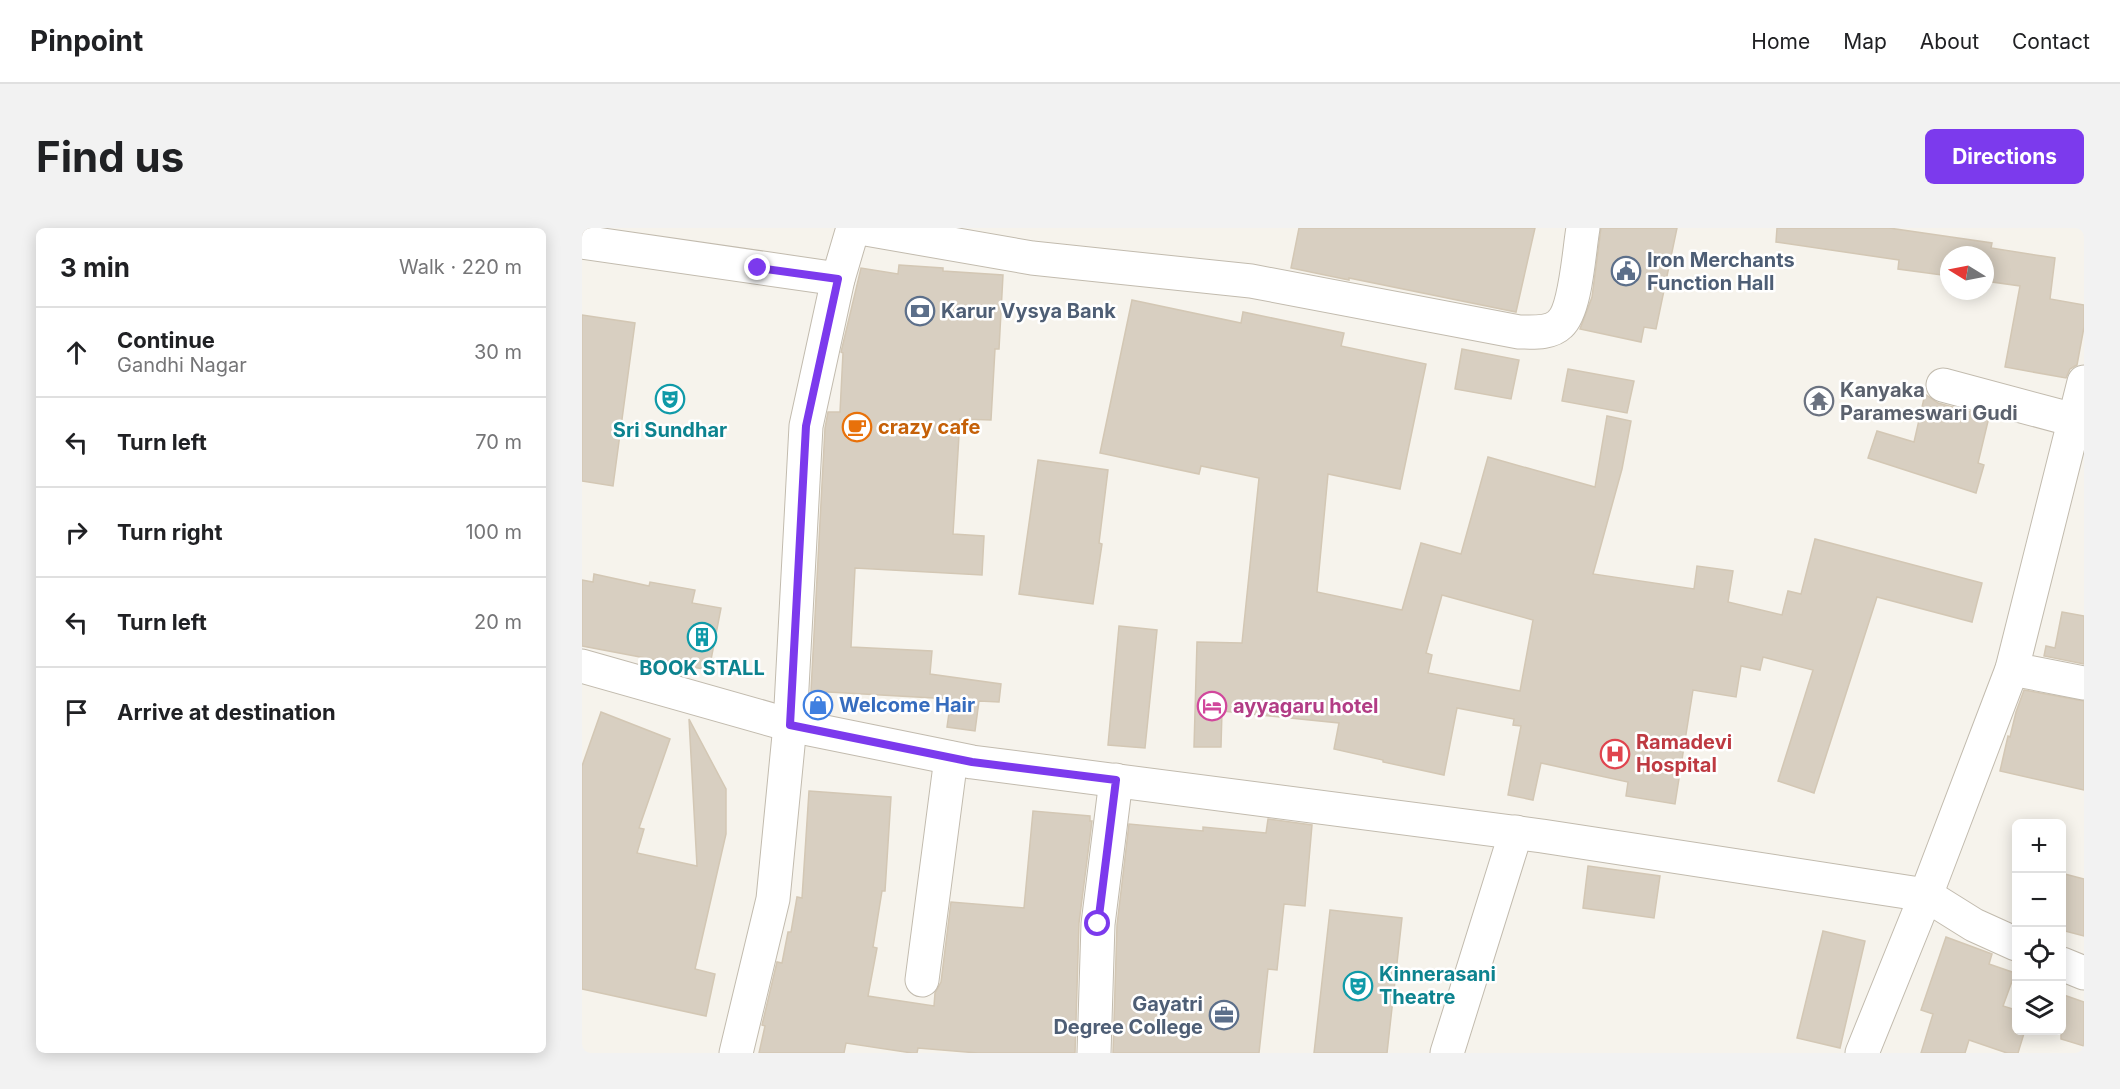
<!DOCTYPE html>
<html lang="en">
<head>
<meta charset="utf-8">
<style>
	body { margin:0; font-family:Inter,sans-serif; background:#f2f2f2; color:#202124 }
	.controls { position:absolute; right:18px; bottom:18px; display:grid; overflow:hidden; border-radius:9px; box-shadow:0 3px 15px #0003 }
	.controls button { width:54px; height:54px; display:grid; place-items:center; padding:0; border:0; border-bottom:2px solid #e0e0e0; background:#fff; color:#202124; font:30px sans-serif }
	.compass { position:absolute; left:1358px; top:18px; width:54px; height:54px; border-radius:50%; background:#fff; box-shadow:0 3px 15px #0003; rotate:280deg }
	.stop { position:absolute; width:18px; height:18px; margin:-14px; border:4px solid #7c3aed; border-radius:50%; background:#fff }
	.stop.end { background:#7c3aed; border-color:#fff; box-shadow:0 2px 6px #0008 }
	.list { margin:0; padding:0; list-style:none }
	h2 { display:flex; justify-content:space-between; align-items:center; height:78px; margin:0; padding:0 24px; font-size:26px }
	h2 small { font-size:20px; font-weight:400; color:#757577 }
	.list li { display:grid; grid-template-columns:39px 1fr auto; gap:18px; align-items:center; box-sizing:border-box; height:90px; padding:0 24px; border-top:2px solid #e0e0e0 }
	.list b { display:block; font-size:22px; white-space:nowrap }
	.list p { margin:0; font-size:20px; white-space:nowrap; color:#757577 }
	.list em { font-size:20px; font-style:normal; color:#757577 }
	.icon { flex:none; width:33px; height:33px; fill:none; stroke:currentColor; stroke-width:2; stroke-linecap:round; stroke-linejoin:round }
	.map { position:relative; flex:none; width:1502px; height:825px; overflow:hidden; border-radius:9px }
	header { display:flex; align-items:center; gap:36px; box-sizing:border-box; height:84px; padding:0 30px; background:#fff; border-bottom:2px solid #e0e0e0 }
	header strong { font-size:28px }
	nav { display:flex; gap:33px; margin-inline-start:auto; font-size:21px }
	.intro { display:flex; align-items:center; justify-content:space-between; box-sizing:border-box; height:144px; padding:0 36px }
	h1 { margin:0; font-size:42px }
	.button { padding:15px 27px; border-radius:9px; background:#7c3aed; color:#fff; font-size:21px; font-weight:700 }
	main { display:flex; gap:36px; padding:0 36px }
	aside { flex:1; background:#fff; border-radius:9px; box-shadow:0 3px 15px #0003 }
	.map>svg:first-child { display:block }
	.building { fill:#d8cfc1; stroke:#d3c7b4; stroke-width:1.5; fill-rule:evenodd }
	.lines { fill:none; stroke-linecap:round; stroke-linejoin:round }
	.minor-casing { stroke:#c2bbae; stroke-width:35 }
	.minor { stroke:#fff; stroke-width:33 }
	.route { stroke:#7c3aed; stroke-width:8 }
	.labels { text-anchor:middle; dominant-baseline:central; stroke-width:5; stroke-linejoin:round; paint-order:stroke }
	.service-label { font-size:20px; font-weight:bold; fill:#4e5e75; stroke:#fff; text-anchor:start }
	.worship-label { font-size:20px; font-weight:bold; fill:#5b616d; stroke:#fff; text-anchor:start }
	.food-label { font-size:20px; font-weight:bold; fill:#c56008; stroke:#fff; text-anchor:start }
	.culture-label { font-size:20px; font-weight:bold; fill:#0d838f; stroke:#fff }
	.shop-label { font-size:20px; font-weight:bold; fill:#366cbe; stroke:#fff; text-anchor:start }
	.hotel-label { font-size:20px; font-weight:bold; fill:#b23c85; stroke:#fff; text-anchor:start }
	.health-label { font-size:20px; font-weight:bold; fill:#be3a42; stroke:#fff; text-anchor:start }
</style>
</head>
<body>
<header>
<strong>Pinpoint</strong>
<nav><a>Home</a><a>Map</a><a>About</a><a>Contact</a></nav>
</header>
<div class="intro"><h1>Find us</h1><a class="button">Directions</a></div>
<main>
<aside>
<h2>3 min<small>Walk · 220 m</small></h2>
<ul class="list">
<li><svg class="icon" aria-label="ahead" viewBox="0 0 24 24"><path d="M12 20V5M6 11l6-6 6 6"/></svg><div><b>Continue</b><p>Gandhi Nagar</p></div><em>30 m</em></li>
<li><svg class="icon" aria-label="left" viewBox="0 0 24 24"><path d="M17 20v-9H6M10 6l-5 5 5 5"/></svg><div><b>Turn left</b></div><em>70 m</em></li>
<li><svg class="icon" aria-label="right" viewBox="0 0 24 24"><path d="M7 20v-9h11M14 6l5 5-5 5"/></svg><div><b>Turn right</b></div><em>100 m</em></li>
<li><svg class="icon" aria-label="left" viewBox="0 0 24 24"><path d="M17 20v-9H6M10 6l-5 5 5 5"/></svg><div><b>Turn left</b></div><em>20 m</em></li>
<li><svg class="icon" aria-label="arrive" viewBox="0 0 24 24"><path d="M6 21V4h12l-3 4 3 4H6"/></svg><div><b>Arrive at destination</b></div></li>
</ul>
</aside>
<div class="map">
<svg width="1502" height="825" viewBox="0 0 1502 825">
	<rect width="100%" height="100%" fill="#f6f3ec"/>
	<g class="building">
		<polygon points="717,0 953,0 934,84 767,50 767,52 709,40"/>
		<polygon points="1019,0 1095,0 1074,101 1062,99 1059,114 998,101 1010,69"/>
		<polygon points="1195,0 1307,0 1410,15 1409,20 1473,30 1468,71 1502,77 1502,99 1495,137 1488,141 1484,150 1423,139 1438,58 1403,53 1403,27 1367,27 1367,48 1316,41 1317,32 1194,14"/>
		<polygon points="317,37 361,40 361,43 421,47 417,121 413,121 409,192 378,191 371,306 402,308 400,347 273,340 269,419 350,423 348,446 419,456 417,474 397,473 393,503 365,499 369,471 229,463 243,200 246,184 258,184 261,125 259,124 279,40 316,46"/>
		<path d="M 550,72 L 659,95 L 661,84 L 762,105 L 759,118 L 844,136 L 818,261 L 746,246 L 735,364 L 820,382 L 839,315 L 879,326 L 906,229 L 1013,259 L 1025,188 L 1049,193 L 1040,241 L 1011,346 L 1112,361 L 1115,338 L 1151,343 L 1146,374 L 1200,387 L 1206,363 L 1219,366 L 1233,311 L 1400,355 L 1390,394 L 1295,369 L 1232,565 L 1196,553 L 1231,442 L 1181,429 L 1178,442 L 1159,438 L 1154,469 L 1111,462 L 1093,576 L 1044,568 L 1046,554 L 959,535 L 951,572 L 926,567 L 939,498 L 931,497 L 932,491 L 875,480 L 862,547 L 801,534 L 801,532 L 752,521 L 757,495 L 640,483 L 639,519 L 612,519 L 615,414 L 660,415 L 677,250 L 619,238 L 617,246 L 518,225 ZM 860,367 L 951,392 L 938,463 L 846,445 L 850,427 L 844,425 Z"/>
		<polygon points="0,87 53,95 31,258 0,253"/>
		<polygon points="880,121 937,132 929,171 873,161"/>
		<polygon points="986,141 1052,153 1045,185 980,173"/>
		<polygon points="1343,166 1356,175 1407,189 1396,235 1402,237 1394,265 1286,230 1295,203 1332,214"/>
		<polygon points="456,232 526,242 517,315 520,316 511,376 437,366"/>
		<polygon points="12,346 67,358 68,354 113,362 110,375 139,380 127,442 0,418 0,352 11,354"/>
		<polygon points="1480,384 1502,388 1502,436 1462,428 1464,418 1473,420"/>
		<polygon points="537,398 575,402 563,520 526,517"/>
		<polygon points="1442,462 1502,473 1502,562 1418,543 1426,508 1428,509 1434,484"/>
		<polygon points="19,484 88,511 57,600 62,601 55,625 115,638 107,491 144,561 144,606 113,741 133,746 124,788 0,761 0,538"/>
		<polygon points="227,563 309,569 303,663 300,663 291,719 295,720 286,768 352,778 353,765 359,754 369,674 442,680 451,583 508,588 508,593 510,593 497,695 493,825 396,825 336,820 335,825 330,825 264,815 262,825 177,825 183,798 180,797 195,734 200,735 206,704 209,704 215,669 220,670"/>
		<polygon points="686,591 730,597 723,678 702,676 695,742 686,741 677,825 531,825 535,697 547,596 621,603 621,599 684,605"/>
		<polygon points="1006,638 1078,648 1072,690 1001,680"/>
		<polygon points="1479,645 1502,651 1502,708 1479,702"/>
		<polygon points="748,682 820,690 805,825 732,825"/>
		<polygon points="1241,703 1283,713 1258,820 1215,810"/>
		<polygon points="1364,709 1410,726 1407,736 1433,745 1421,778 1434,782 1434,802 1443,802 1436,825 1425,825 1387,812 1383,825 1339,825 1351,786 1339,782"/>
		<polygon points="1479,766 1502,774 1502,818 1479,811"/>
	</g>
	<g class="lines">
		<g class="minor-casing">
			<g id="minor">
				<path d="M 278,0 L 450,30 L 669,53 L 937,104 C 950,104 968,106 978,96 C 994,82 997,22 1001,0"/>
				<polyline points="0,14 256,51"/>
				<polyline points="1361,157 1492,192"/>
				<polyline points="0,438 208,497 390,534 960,608 1344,667 1392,697 1434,716"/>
				<polyline points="1430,441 1502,455"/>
				<polyline points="1480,736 1502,745"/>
				<polyline points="340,752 369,530"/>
				<polyline points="154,825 191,671 208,497 224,198 256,51 271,0"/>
				<polyline points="512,825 516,696 534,552"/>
				<polyline points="865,825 934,604"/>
				<polyline points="1280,825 1344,667 1430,441 1502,154"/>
			</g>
		</g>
		<use href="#minor" class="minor"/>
	</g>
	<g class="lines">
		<polyline class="route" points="176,40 256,51 224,198 208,497 390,534 534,552 516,696"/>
	</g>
	<defs>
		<g id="civic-ring" transform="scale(1.5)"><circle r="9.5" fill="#fff" stroke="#5c6f8a" stroke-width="1.5"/><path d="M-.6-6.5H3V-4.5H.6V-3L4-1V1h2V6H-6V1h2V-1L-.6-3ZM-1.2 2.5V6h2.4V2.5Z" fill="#5c6f8a"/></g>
		<g id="bank-ring" transform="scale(1.5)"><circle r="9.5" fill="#fff" stroke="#5c6f8a" stroke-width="1.5"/><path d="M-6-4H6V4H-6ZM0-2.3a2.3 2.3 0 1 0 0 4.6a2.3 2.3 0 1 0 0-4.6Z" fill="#5c6f8a"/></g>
		<g id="theatre-ring" transform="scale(1.5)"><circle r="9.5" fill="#fff" stroke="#0f9aa8" stroke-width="1.5"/><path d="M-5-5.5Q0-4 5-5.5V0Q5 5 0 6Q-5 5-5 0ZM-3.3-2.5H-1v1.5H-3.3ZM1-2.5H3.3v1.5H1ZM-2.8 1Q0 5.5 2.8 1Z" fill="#0f9aa8"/></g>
		<g id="temple-ring" transform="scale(1.5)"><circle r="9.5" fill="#fff" stroke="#6b7280" stroke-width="1.5"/><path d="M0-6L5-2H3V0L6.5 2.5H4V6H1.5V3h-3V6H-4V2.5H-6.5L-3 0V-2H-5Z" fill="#6b7280"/></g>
		<g id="cafe-ring" transform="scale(1.5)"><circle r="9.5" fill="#fff" stroke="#e8710a" stroke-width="1.5"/><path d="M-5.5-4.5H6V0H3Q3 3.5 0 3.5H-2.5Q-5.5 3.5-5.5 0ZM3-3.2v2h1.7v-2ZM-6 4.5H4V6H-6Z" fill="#e8710a"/></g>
		<g id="building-ring" transform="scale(1.5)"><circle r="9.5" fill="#fff" stroke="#0f9aa8" stroke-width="1.5"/><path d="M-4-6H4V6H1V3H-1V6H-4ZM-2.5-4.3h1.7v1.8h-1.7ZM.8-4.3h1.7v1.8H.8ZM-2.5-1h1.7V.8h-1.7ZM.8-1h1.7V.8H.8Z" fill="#0f9aa8"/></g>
		<g id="shop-ring" transform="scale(1.5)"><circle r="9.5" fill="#fff" stroke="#3f7fe0" stroke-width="1.5"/><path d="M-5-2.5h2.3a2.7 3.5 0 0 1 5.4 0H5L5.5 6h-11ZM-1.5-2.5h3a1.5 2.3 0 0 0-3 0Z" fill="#3f7fe0"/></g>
		<g id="hotel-ring" transform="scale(1.5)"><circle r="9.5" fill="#fff" stroke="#d1479c" stroke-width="1.5"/><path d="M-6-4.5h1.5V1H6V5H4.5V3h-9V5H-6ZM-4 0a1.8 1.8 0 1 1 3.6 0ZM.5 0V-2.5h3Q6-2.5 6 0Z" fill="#d1479c"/></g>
		<g id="hospital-ring" transform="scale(1.5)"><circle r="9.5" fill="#fff" stroke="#e0444e" stroke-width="1.5"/><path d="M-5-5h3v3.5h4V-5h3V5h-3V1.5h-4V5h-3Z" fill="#e0444e"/></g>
		<g id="office-ring" transform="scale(1.5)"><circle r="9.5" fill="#fff" stroke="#5c6f8a" stroke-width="1.5"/><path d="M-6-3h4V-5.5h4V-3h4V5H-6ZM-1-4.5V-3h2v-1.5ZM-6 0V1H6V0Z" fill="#5c6f8a"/></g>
	</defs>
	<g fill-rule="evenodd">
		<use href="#civic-ring" x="1044" y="43"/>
		<use href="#bank-ring" x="338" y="83"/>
		<use href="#theatre-ring" x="88" y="171"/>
		<use href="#temple-ring" x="1237" y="173"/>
		<use href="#cafe-ring" x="275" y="199"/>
		<use href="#building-ring" x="120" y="409"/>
		<use href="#shop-ring" x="236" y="477"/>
		<use href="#hotel-ring" x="630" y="478"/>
		<use href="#hospital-ring" x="1033" y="526"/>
		<use href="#theatre-ring" x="776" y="758"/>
		<use href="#office-ring" x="642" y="787"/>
	</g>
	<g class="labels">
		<g class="service-label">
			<text x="1065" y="32">Iron Merchants<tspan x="1065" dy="23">Function Hall</tspan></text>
			<text x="359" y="83">Karur Vysya Bank</text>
			<text x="621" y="776" text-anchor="end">Gayatri<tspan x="621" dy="23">Degree College</tspan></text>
		</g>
		<g class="worship-label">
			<text x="1258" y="162">Kanyaka<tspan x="1258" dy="23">Parameswari Gudi</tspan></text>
		</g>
		<g class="food-label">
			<text x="296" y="199">crazy cafe</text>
		</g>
		<g class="culture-label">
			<text x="88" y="202">Sri Sundhar</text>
			<text x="120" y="440">BOOK STALL</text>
			<text x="797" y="746" text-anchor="start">Kinnerasani<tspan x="797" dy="23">Theatre</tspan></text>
		</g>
		<g class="shop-label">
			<text x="257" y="477">Welcome Hair</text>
		</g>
		<g class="hotel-label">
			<text x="651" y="478">ayyagaru hotel</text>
		</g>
		<g class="health-label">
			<text x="1054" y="514">Ramadevi<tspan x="1054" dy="23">Hospital</tspan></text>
		</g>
	</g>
</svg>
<div class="controls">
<button>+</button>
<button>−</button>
<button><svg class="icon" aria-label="locate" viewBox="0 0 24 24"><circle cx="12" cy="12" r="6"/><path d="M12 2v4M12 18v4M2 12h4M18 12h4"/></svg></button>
<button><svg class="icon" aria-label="layers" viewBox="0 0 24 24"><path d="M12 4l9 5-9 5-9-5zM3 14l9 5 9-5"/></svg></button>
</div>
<svg class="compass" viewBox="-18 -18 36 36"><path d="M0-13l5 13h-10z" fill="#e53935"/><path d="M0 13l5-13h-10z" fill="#757577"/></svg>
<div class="stop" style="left:516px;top:696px"></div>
<div class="stop end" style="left:176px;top:40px"></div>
</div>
</main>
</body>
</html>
